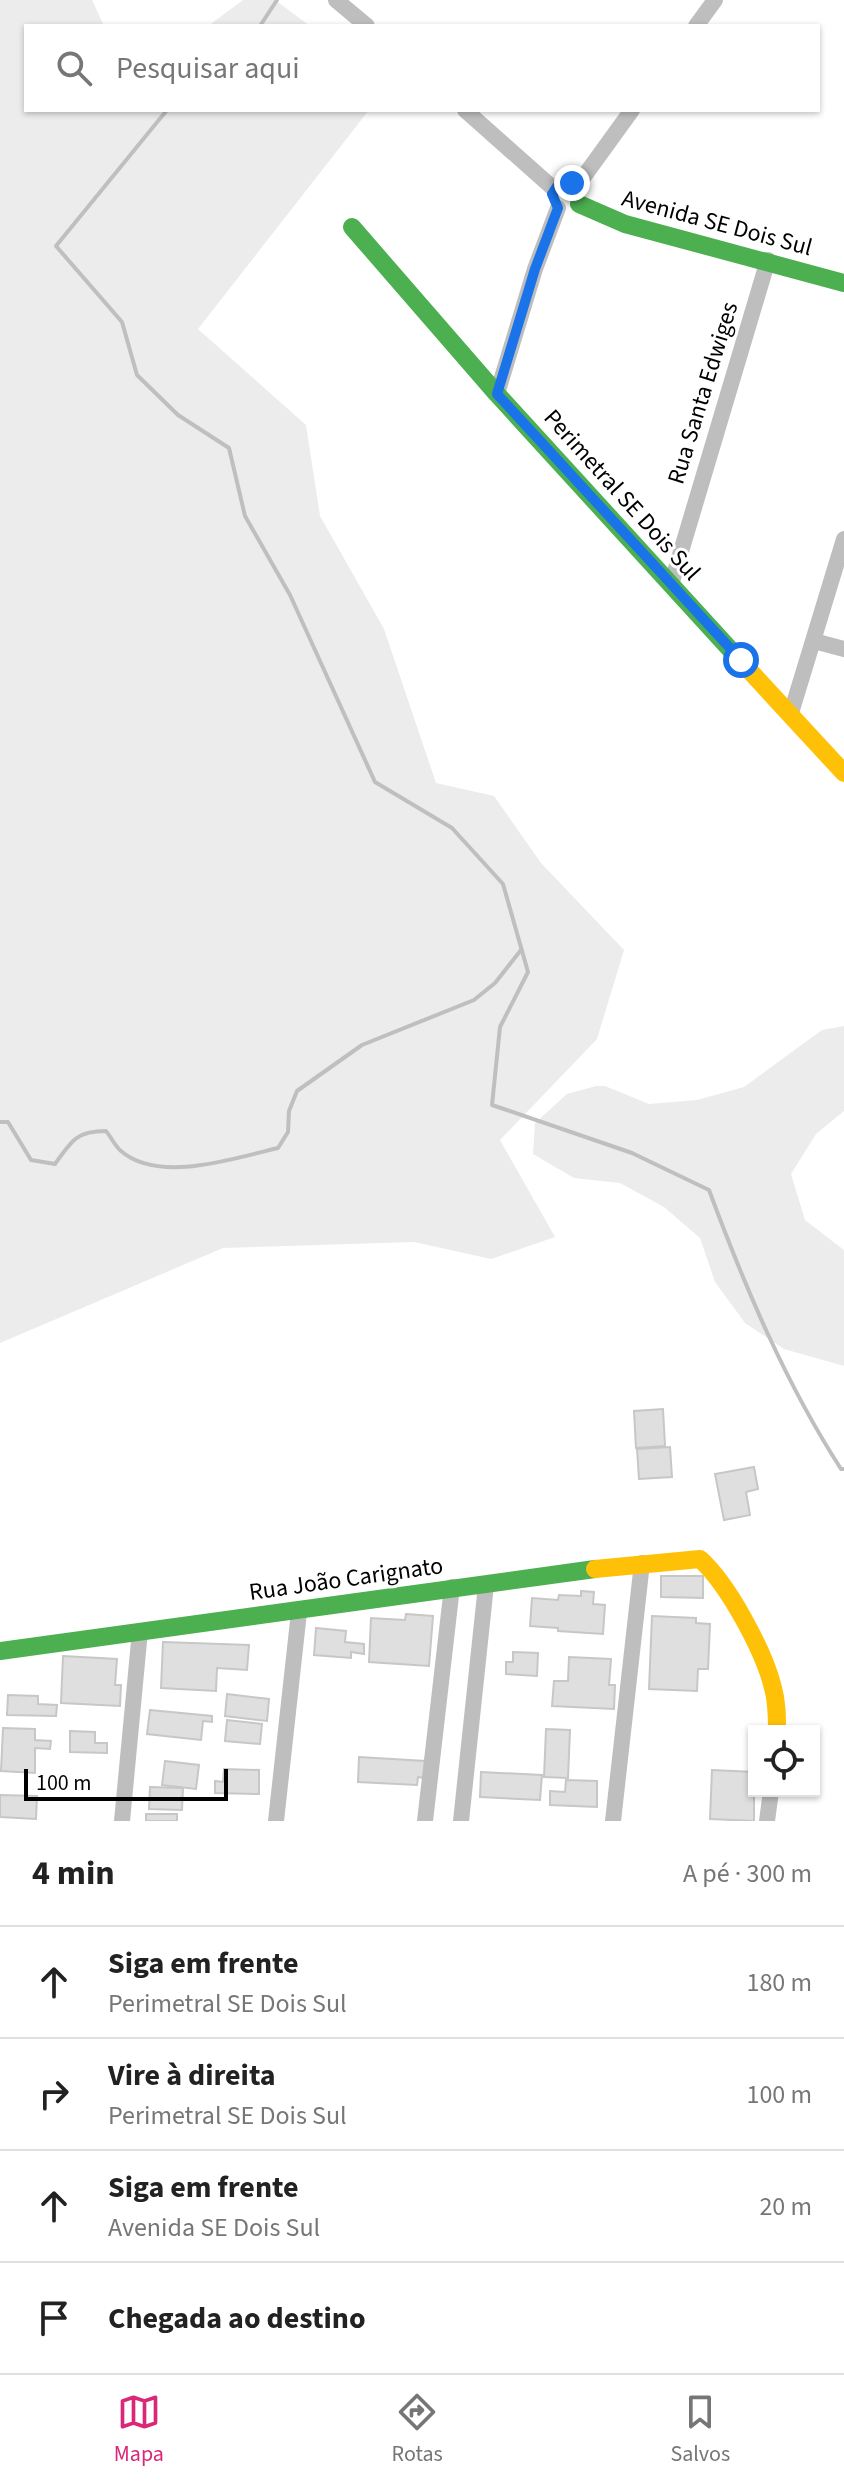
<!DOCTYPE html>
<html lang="pt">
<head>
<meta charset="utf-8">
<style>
	body { margin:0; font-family:"Source Sans 3",sans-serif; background:#f6f6f6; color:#222 }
	.controls { position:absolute; right:24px; bottom:24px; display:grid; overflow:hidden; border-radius:0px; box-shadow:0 2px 6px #0004 }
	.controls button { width:72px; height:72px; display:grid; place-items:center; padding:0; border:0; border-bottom:2px solid #e0e0e0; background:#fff; color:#222; font:40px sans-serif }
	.scale { position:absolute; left:24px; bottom:20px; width:204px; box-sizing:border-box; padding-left:8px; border:4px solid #000; border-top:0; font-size:22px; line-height:28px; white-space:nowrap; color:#000; -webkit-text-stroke:6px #fff; paint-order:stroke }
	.stop { position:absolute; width:24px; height:24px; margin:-18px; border:6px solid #1a73e8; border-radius:50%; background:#fff }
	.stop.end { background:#1a73e8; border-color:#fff; box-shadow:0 2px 8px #0008 }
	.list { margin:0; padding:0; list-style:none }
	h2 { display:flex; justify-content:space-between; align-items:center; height:104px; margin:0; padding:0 32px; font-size:34px }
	h2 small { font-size:26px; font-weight:400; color:#767676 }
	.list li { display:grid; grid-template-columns:52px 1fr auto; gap:24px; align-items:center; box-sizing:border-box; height:112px; padding:0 32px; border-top:2px solid #e0e0e0 }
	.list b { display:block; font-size:30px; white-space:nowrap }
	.list p { margin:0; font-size:26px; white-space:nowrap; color:#767676 }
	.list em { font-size:26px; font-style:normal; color:#767676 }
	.icon { flex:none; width:44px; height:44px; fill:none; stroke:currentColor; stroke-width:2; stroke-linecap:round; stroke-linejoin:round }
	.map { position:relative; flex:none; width:844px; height:1821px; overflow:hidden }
	.search { position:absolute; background:#fff; box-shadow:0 2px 6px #0004; left:24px; right:24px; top:24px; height:88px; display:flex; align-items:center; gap:20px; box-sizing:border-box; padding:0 28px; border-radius:0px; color:#767676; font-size:30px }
	.sheet { height:552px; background:#fff }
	nav { display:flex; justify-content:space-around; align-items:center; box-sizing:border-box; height:112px; border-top:2px solid #e0e0e0; background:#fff; font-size:22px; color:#767676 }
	nav a { display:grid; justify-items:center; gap:4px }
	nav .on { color:#db2777 }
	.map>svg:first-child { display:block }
	.green { fill:#ececec }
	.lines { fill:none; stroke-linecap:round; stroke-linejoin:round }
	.stream { stroke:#bfbfbf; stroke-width:4 }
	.building { fill:#dfdfdf; stroke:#c7c7c7; stroke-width:2 }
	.street { stroke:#bebebe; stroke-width:16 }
	.fast { stroke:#4caf50; stroke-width:18 }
	.slow { stroke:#ffc107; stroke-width:18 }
	.route { stroke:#1a73e8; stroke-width:10 }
	.labels { text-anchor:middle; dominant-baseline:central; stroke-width:6; stroke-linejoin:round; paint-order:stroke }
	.street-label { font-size:24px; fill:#000; stroke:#fff }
</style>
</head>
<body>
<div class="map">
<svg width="844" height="1821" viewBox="0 0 844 1821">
	<rect width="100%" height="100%" fill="#fff"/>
	<g class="green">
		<polygon points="0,0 92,0 104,26 26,26 26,110 369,110 198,329 306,425 320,516 384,629 436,783 494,796 541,863 624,950 597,1039 500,1140 555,1237 491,1259 414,1242 223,1248 0,1343"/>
		<polygon points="243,0 275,0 310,26 208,26"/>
		<polygon points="844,1026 844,1111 816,1134 791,1174 805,1220 844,1250 844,1366 784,1349 745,1323 715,1282 700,1238 664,1207 620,1183 574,1178 533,1154 535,1123 567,1094 596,1086 605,1086 649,1104 697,1100 744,1087 822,1030"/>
	</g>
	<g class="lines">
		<g class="stream">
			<polyline points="260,26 277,0"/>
			<path d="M 167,110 L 56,246 L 122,322 L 137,375 L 178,415 L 229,448 L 245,516 L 290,595 L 375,782 L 452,828 L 503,884 L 528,972 L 500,1027 L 492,1105 L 632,1153 L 709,1190 C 745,1287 785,1382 841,1469 L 844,1469"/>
			<path d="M 0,1122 L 8,1122 L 31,1160 L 55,1164 C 72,1140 77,1131 106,1131 C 111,1137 115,1146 121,1151 C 159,1184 235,1158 278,1148 L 288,1132 L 289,1111 L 297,1091 L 362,1045 L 474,1000 L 495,983 L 521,950"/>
		</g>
	</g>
	<g class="building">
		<polygon points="663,1409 665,1446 636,1448 634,1411"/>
		<polygon points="670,1447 672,1477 639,1479 637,1449"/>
		<polygon points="754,1467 758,1489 746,1492 750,1515 724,1520 715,1474"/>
		<polygon points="661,1576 703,1576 703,1598 661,1597"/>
		<polygon points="581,1591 594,1592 593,1604 605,1605 603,1634 558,1631 558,1628 530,1626 532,1598 558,1600 559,1595 581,1596"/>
		<polygon points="406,1614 433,1616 429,1666 369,1662 371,1618 405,1620"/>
		<polygon points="652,1616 696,1618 696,1623 710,1624 708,1669 698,1669 697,1691 649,1689"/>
		<polygon points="316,1628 346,1631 345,1642 364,1644 364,1654 351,1652 351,1658 314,1655"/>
		<polygon points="163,1642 249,1645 247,1670 217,1668 216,1691 161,1688"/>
		<polygon points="513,1652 538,1653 537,1676 506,1674 506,1662 513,1662"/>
		<polygon points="63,1656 117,1659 115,1685 121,1685 120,1706 61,1703"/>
		<polygon points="569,1657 611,1659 609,1685 615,1685 614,1709 552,1706 554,1681 568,1681"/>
		<polygon points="227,1694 269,1699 267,1721 225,1716"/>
		<polygon points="8,1695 38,1696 38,1704 57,1705 56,1716 7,1715"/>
		<polygon points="150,1710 212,1716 212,1722 203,1721 201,1740 147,1734"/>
		<polygon points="227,1720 262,1724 260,1744 225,1741"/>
		<polygon points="3,1728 35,1729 35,1740 51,1741 50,1749 35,1748 35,1773 1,1771"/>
		<polygon points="546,1729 570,1730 568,1778 544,1777"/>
		<polygon points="70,1731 95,1732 95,1743 107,1743 107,1753 70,1752"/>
		<polygon points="359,1757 425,1761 424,1778 418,1777 417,1785 358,1782"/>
		<polygon points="165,1761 199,1765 196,1789 162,1785"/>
		<polygon points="224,1769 259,1770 259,1794 215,1793 215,1781 223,1782"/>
		<polygon points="712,1770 754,1772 754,1821 710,1819"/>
		<polygon points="481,1772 542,1775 540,1800 480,1797"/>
		<polygon points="566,1780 597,1781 597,1807 550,1805 550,1791 565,1792"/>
		<polygon points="150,1787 183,1788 182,1810 149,1809"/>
		<polygon points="0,1795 37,1796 36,1819 0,1817"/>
		<rect x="146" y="1814" width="31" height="7"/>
	</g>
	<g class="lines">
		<g class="street">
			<polyline points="336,0 367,26"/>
			<polyline points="696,26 715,0"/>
			<polyline points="465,110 554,189"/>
			<polyline points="577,186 632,110"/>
			<polyline points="497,394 535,269 558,208"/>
			<polyline points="671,585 768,260"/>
			<polyline points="814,641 844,649"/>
			<polyline points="791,713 844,539"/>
			<polyline points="122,1821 140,1631"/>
			<polyline points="276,1821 299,1612"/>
			<polyline points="425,1821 452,1587"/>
			<polyline points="461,1821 486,1585"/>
			<polyline points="613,1821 642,1563"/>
			<polyline points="767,1821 771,1791"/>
		</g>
		<g class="fast">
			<polyline points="579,204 625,224 844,283"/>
			<polyline points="352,227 497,394 748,669"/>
			<polyline points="0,1651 595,1569"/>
		</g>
		<g class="slow">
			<polyline points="748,669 844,773"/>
			<path d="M 595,1569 L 700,1559 C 728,1584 764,1651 773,1688 C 777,1702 777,1716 777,1731"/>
		</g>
	</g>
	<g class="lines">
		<polyline class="route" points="572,183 558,185 552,194 558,208 535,269 497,394 741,660"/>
	</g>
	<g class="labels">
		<g class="street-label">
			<text transform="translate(717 223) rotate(15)">Avenida SE Dois Sul</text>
			<text transform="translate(703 393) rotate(-73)">Rua Santa Edwiges</text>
			<text transform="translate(622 495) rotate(48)">Perimetral SE Dois Sul</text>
			<text transform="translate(346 1579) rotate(-8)">Rua João Carignato</text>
		</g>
	</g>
</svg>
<div class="controls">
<button><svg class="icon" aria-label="locate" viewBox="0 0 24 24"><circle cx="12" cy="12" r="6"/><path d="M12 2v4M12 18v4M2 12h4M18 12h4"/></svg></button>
</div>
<div class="scale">100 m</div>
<div class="stop" style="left:741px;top:660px"></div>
<div class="stop end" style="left:572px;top:183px"></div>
<div class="search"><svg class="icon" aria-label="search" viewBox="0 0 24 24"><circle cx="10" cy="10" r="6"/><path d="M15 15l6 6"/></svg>Pesquisar aqui</div>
</div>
<section class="sheet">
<h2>4 min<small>A pé · 300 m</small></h2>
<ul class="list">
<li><svg class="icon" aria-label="ahead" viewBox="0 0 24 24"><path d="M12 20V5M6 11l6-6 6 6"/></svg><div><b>Siga em frente</b><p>Perimetral SE Dois Sul</p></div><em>180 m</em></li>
<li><svg class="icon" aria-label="right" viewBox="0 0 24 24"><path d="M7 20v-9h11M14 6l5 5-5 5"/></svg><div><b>Vire à direita</b><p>Perimetral SE Dois Sul</p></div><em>100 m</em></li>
<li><svg class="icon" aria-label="ahead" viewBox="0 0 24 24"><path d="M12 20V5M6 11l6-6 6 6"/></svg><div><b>Siga em frente</b><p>Avenida SE Dois Sul</p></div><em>20 m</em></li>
<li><svg class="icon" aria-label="arrive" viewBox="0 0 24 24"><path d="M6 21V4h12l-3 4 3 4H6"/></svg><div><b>Chegada ao destino</b></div></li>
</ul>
</section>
<nav>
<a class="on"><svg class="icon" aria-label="map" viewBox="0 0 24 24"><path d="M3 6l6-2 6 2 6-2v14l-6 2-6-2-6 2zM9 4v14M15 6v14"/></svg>Mapa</a>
<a><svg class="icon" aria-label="directions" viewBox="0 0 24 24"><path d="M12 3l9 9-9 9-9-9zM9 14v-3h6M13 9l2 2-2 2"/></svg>Rotas</a>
<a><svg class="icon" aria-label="saved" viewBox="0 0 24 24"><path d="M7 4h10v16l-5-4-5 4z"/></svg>Salvos</a>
</nav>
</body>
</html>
